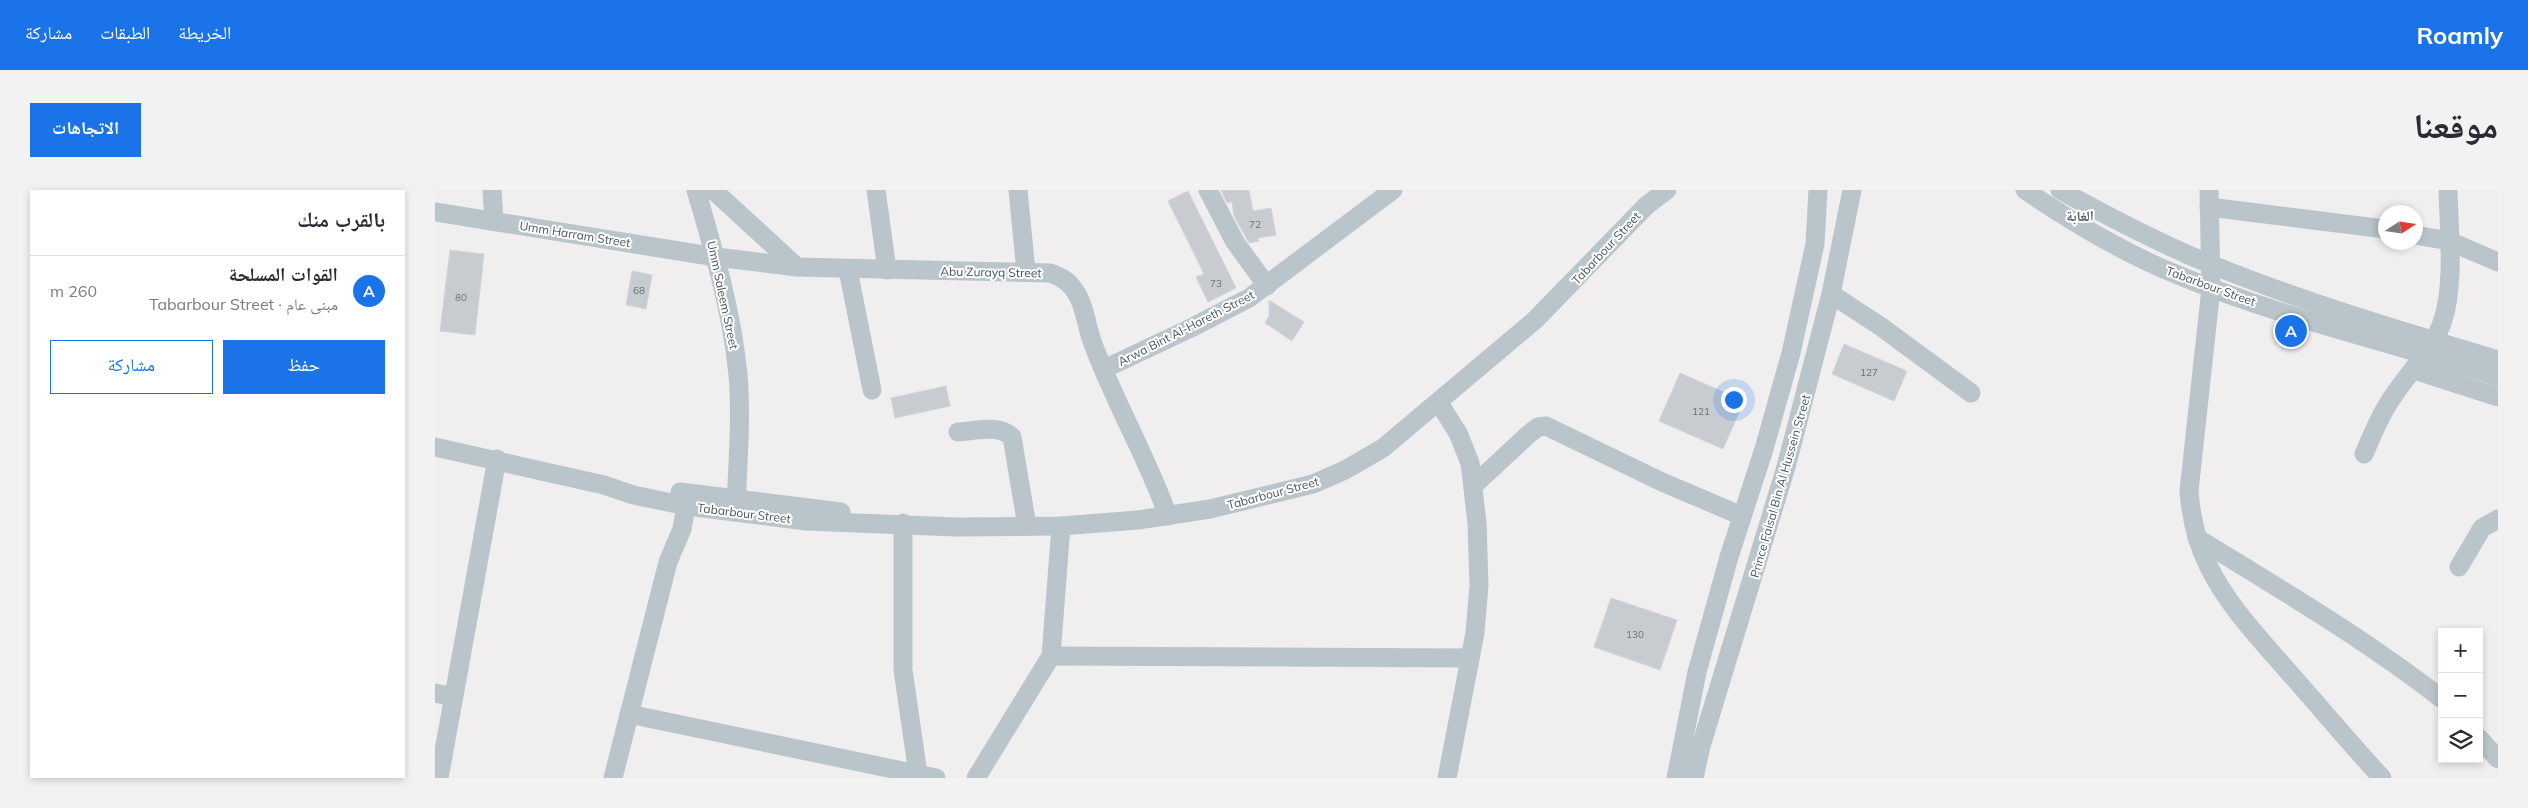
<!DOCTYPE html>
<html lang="ar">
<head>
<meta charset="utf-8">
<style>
	body { margin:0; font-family:Mulish,"Noto Naskh Arabic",sans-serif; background:#f2f2f3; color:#2b2b33; direction:rtl }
	.controls { position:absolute; right:15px; bottom:15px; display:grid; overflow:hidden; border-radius:0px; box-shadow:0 2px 8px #0003 }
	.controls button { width:45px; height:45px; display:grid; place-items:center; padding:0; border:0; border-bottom:1px solid #e1e1e2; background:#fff; color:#2b2b33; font:25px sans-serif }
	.compass { position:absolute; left:1943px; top:15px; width:45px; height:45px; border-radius:50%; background:#fff; box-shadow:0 2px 8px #0003; rotate:78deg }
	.you { position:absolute; left:1298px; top:209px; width:18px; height:18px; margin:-12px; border:4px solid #fff; border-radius:50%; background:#1a73e8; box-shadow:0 0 0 8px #1a73e833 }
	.badge { display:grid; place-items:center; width:32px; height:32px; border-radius:50%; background:#1a73e8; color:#fff; font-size:16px; font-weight:700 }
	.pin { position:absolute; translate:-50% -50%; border:2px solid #fff; box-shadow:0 1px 5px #0006 }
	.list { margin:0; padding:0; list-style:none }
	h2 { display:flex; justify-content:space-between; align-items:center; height:65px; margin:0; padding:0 20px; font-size:21px }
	h2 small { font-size:16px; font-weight:400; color:#7c7c81 }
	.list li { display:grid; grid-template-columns:32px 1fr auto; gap:15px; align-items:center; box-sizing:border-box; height:70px; padding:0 20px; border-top:1px solid #e1e1e2 }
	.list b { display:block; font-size:19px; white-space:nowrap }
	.list p { margin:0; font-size:16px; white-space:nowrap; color:#7c7c81 }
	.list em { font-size:16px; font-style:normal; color:#7c7c81 }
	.actions { display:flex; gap:10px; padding:15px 20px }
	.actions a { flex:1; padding:11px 0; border:1px solid #1a73e8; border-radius:0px; text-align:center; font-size:18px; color:#1a73e8 }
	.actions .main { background:#1a73e8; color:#fff }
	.icon { flex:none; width:28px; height:28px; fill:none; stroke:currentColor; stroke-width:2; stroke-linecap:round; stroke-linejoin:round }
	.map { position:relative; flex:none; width:2063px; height:588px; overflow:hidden; direction:ltr; border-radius:0px }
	header { display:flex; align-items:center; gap:30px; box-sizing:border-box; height:70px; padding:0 25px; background:#1a73e8; color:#fff }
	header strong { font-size:24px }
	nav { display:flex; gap:28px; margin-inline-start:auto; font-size:18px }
	.intro { display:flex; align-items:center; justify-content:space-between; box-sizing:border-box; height:120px; padding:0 30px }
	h1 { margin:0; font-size:35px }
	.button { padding:12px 22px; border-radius:0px; background:#1a73e8; color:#fff; font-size:18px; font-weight:700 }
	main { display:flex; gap:30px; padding:0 30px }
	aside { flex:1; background:#fff; border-radius:0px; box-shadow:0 2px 8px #0003 }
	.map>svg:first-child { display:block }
	.building { fill:#c8ccd0; stroke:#d2d5d9 }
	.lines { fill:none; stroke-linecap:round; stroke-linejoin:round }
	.minor { stroke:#b9c5ca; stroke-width:19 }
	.labels { text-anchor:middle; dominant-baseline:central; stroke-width:4; stroke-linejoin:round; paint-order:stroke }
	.number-label { font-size:10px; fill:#667378 }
	.street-label { font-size:12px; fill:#46555a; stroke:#fff }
	.neighbourhood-label { font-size:14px; font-weight:bold; fill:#5b5f62; stroke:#fff }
</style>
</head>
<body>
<header>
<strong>Roamly</strong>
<nav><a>الخريطة</a><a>الطبقات</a><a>مشاركة</a></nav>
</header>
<div class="intro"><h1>موقعنا</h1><a class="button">الاتجاهات</a></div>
<main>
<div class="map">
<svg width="2063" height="588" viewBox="0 0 2063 588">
	<rect width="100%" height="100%" fill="#f0eeee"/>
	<g class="building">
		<polygon points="786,0 814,0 818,21 836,18 841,45 823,48 824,51 814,53 799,26 797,12 792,13"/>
		<polygon points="753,1 801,98 773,112 761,87 769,84 733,11"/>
		<polygon points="15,60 49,64 40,145 5,141"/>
		<polygon points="197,81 217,85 211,119 191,115"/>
		<polygon points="834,110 869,132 857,151 830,133 834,126"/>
		<polygon points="1409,154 1472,181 1459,211 1397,184"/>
		<polygon points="1245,183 1309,211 1288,259 1224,231"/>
		<polygon points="511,196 515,216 460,228 456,208"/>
		<polygon points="1176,408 1242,430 1225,480 1159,457"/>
	</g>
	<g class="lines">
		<g class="minor">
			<polyline points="57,0 59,31"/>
			<path d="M 261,0 C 279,61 297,122 303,185 C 307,231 302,277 301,322"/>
			<polyline points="278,0 362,77"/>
			<polyline points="441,0 452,80"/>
			<polyline points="583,0 591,82"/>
			<polyline points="773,0 800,52 832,96"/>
			<path d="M 1590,0 C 1637,32 1685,61 1738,83 C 1843,127 1955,152 2063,187"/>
			<path d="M 1625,0 C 1674,27 1723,53 1775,74 C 1868,112 1966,141 2063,170"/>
			<path d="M 1774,0 L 1776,98 L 1754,301 C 1756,327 1761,351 1773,375 C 1791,413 1823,447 1851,479 C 1883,515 1914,552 1947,588"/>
			<polyline points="1774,17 1950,39"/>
			<path d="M 0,22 L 281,67 L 362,77 L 615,83 C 623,86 631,89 637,97 C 650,112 651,136 658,154 C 680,213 712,267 733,326"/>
			<polyline points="1980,45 2014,51 2063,72"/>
			<polyline points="413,80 437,200"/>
			<polyline points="1396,104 1445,136 1536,203"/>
			<polyline points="669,179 758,137 814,108 958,0"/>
			<polyline points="1979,180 2063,207"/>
			<polyline points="1004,213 1023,243 1035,273 1042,333 1044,395 1040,443 1012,588"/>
			<path d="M 523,242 C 539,241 564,234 577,247 L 592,336"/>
			<polyline points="0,257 169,295 198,305 252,316 371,331 521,337 626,336 703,330 775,319 878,294 910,280 948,258 1100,130 1212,15 1232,0"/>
			<path d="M 1929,264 C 1938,243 1947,221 1961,202 C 1976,180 1997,159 2007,133 C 2020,96 2014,40 2013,0"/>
			<polyline points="1039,295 1094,244 1103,237 1111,236 1227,292 1307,326"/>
			<polyline points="245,302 406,322"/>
			<polyline points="468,333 468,480 483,584"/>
			<path d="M 1762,348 C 1845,399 1930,449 2007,509"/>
			<polyline points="2024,377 2047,338 2063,329"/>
			<polyline points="616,466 1035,468"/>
			<polyline points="0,503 18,507"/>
			<polyline points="194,524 501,588"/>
			<polyline points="2044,548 2063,569"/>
			<polyline points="4,588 62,269"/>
			<polyline points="178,588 233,372 247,339 253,305"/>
			<polyline points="541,588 616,466 626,336"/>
			<polyline points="1241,588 1262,482 1294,367 1329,259 1356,163 1380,54 1383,0"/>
			<polyline points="1259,588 1266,556 1351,277 1396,104 1417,0"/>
		</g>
	</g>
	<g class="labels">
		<g class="number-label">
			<text x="820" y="34">72</text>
			<text x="781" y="93">73</text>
			<text x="204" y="100">68</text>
			<text x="26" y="107">80</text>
			<text x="1434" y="182">127</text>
			<text x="1266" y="221">121</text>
			<text x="1200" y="444">130</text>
		</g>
		<g class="street-label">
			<text transform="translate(140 44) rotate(9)">Umm Harram Street</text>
			<text transform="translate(1171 58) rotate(-47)">Tabarbour Street</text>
			<text transform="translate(556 82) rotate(1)">Abu Zurayq Street</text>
			<text transform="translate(1776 96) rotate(20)">Tabarbour Street</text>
			<text transform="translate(288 105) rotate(78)">Umm Saleem Street</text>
			<text transform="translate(751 138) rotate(-27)">Arwa Bint Al-Hareth Street</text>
			<text transform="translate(1345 296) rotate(-74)">Prince Faisal Bin Al Hussein Street</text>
			<text transform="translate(838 303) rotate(-15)">Tabarbour Street</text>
			<text transform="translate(309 323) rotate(7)">Tabarbour Street</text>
		</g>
		<g class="neighbourhood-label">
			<text x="1645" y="26">الغابة</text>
		</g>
	</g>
</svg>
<div class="controls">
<button>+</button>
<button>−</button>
<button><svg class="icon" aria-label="layers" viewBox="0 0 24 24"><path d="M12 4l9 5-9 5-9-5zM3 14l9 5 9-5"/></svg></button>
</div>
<svg class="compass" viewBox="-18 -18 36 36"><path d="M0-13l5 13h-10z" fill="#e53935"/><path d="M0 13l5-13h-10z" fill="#7c7c81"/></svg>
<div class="you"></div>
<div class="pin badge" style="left:1856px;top:141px">A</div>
</div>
<aside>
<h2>بالقرب منك<small></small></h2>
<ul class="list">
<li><span class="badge">A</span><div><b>القوات المسلحة</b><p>مبنى عام · Tabarbour Street</p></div><em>260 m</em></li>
</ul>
<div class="actions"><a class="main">حفظ</a><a>مشاركة</a></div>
</aside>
</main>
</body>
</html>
